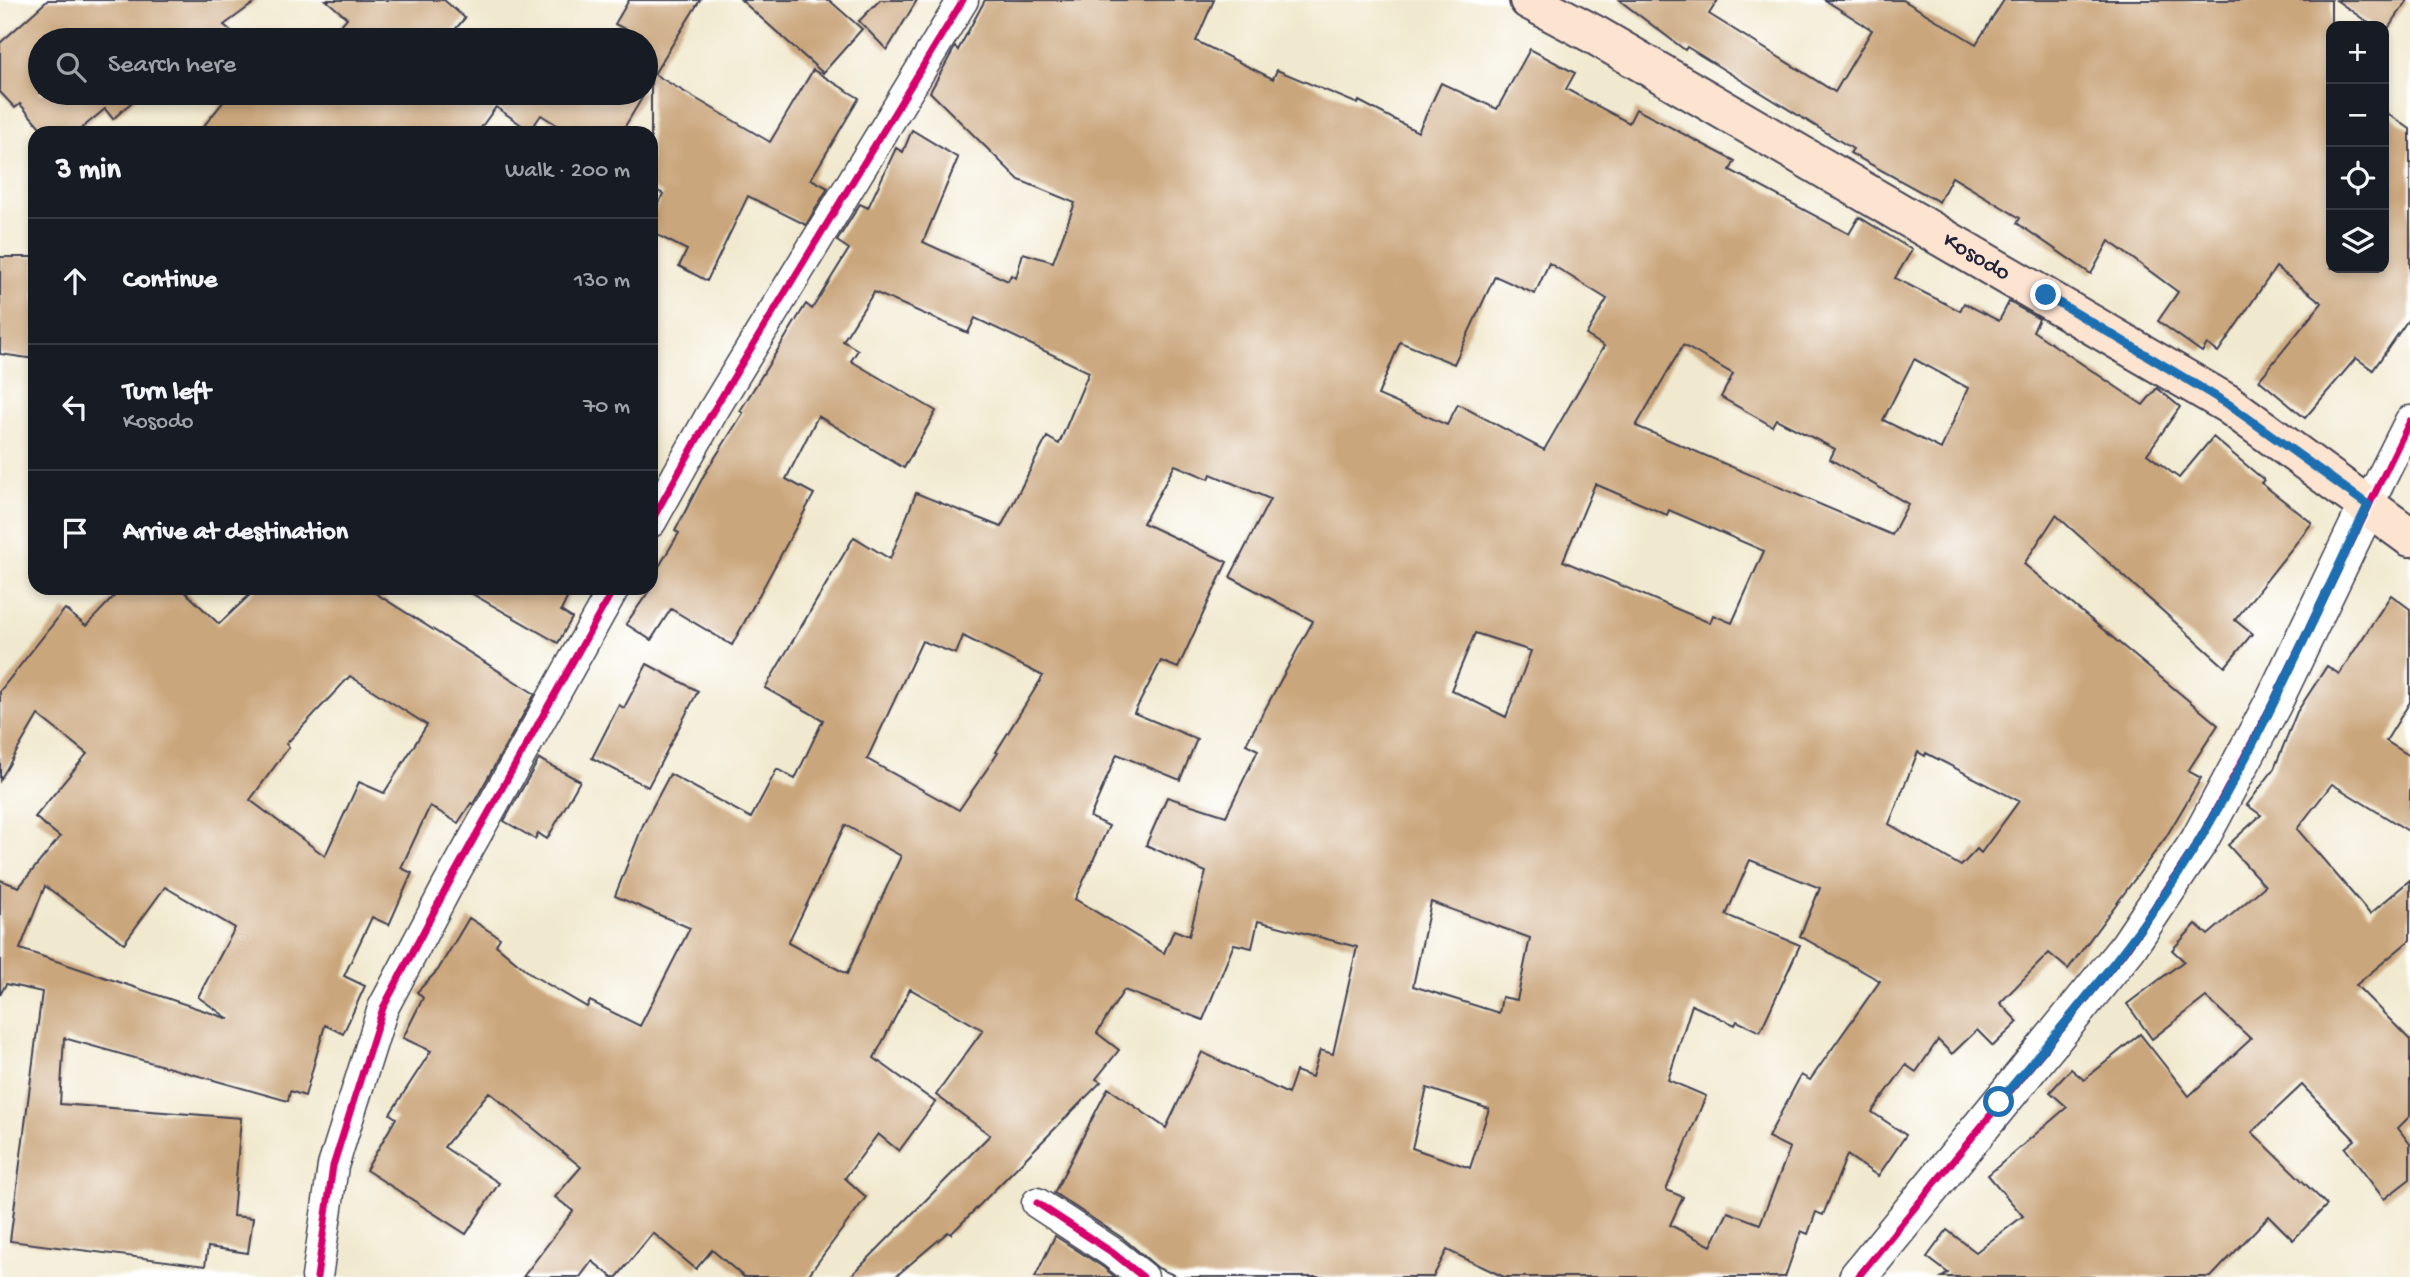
<!DOCTYPE html>
<html lang="en">
<head>
<meta charset="utf-8">
<style>
	body { margin:0; font-family:"Gochi Hand",sans-serif; background:#242831; color:#f1f3f6 }
	.controls { position:absolute; right:21px; top:21px; display:grid; overflow:hidden; border-radius:14px; box-shadow:0 4px 10px #0003 }
	.controls button { width:63px; height:63px; display:grid; place-items:center; padding:0; border:0; border-bottom:2px solid #363941; background:#171b24; color:#f1f3f6; font:35px sans-serif }
	.stop { position:absolute; width:21px; height:21px; margin:-16px; border:5px solid #1f6fb2; border-radius:50%; background:#fff }
	.stop.end { background:#1f6fb2; border-color:#fff; box-shadow:0 2px 7px #0008 }
	.list { margin:0; padding:0; list-style:none }
	h2 { display:flex; justify-content:space-between; align-items:center; height:91px; margin:0; padding:0 28px; font-size:30px }
	h2 small { font-size:23px; font-weight:400; color:#9ea1a6 }
	.list li { display:grid; grid-template-columns:46px 1fr auto; gap:21px; align-items:center; box-sizing:border-box; height:126px; padding:0 28px; border-top:2px solid #363941 }
	.list b { display:block; font-size:26px; white-space:nowrap }
	.list p { margin:0; font-size:23px; white-space:nowrap; color:#9ea1a6 }
	.list em { font-size:23px; font-style:normal; color:#9ea1a6 }
	.icon { flex:none; width:38px; height:38px; fill:none; stroke:currentColor; stroke-width:2; stroke-linecap:round; stroke-linejoin:round }
	.map { position:relative; flex:none; width:2410px; height:1277px; overflow:hidden }
	.search { position:absolute; background:#171b24; box-shadow:0 4px 10px #0003; left:28px; top:28px; width:630px; height:77px; display:flex; align-items:center; gap:18px; box-sizing:border-box; padding:0 24px; border-radius:38px; color:#9ea1a6; font-size:26px }
	.panel { position:absolute; background:#171b24; box-shadow:0 4px 10px #0003; left:28px; top:126px; width:630px; height:469px; border-radius:21px }
	.map>svg:first-child { display:block }
	.building { fill:#caa67c; fill-rule:evenodd }
	.lines { fill:none; stroke-linecap:round; stroke-linejoin:round }
	.minor-casing { stroke:#414051; stroke-width:33 }
	.tertiary-casing { stroke:#414051; stroke-width:40 }
	.secondary-casing { stroke:#414051; stroke-width:42 }
	.minor { stroke:#fff; stroke-width:30 }
	.tertiary { stroke:#fff; stroke-width:37 }
	.secondary { stroke:#fde4d1; stroke-width:38 }
	.cycleway-casing { stroke:#fff; stroke-width:11 }
	.cycleway { stroke:#d6006c; stroke-width:7 }
	.route { stroke:#1f6fb2; stroke-width:9 }
	.labels { text-anchor:middle; dominant-baseline:central; stroke-width:7; stroke-linejoin:round; paint-order:stroke }
	.street-label { font-size:24px; fill:#22223b; stroke:#fff }
</style>
</head>
<body>
<div class="map">
<svg width="2410" height="1277" viewBox="0 0 2410 1277">
	<rect width="100%" height="100%" fill="#fff"/>
	<filter id="ink" filterUnits="userSpaceOnUse"><feTurbulence type="fractalNoise" baseFrequency=".0143" numOctaves="2"/><feDisplacementMap in="SourceGraphic" scale="14" xChannelSelector="R" yChannelSelector="G"/><feConvolveMatrix kernelMatrix="1 2 1 2 8 2 1 2 1" color-interpolation-filters="sRGB"/></filter>
	<filter id="wash" filterUnits="userSpaceOnUse"><feTurbulence type="fractalNoise" baseFrequency=".00686" numOctaves="4" result="noise"/><feDisplacementMap in="SourceGraphic" scale="28" xChannelSelector="R" yChannelSelector="G"/><feGaussianBlur stdDeviation="1.57" result="paint"/><feColorMatrix in="noise" values="0 0 0 0 0 0 0 0 0 0 0 0 0 0 0 0 0 1.4 0 .05"/><feComposite in="paint" operator="in"/></filter>
	<g filter="url(#wash)">
		<rect width="100%" height="100%" fill="#f1e9cf"/>
		<g id="blocks">
			<g class="building">
				<polygon points="48,0 258,0 224,25 242,40 40,40 40,93 142,93 113,119 105,109 76,133 45,133 20,104 15,108 0,92 0,43"/>
				<polygon points="326,0 444,0 465,18 446,40 328,40 347,18"/>
				<polygon points="629,0 700,0 654,74 770,142 813,70 859,98 811,179 828,188 806,225 748,196 707,281 679,266 687,250 651,232 651,219 663,194 651,187 651,80 646,89 646,40 615,24"/>
				<polygon points="741,0 829,0 862,29 823,73"/>
				<polygon points="880,0 917,0 887,50 859,21"/>
				<path d="M 985,0 L 1214,0 L 1196,41 L 1273,79 L 1277,70 L 1358,104 L 1359,101 L 1418,132 L 1441,83 L 1497,109 L 1530,49 L 1575,73 L 1566,89 L 1629,123 L 1636,109 L 1735,161 L 1730,170 L 1849,234 L 1859,217 L 1912,250 L 1895,278 L 1960,311 L 1964,303 L 1999,321 L 2009,302 L 2039,319 L 2033,331 L 2143,405 L 2157,388 L 2180,407 L 2147,454 L 2179,478 L 2213,437 L 2264,480 L 2261,483 L 2312,523 L 2235,620 L 2252,634 L 2225,667 L 2056,515 L 2024,564 L 2218,725 L 2188,771 L 2201,778 L 2166,837 L 2068,969 L 2049,953 L 2000,1003 L 2018,1022 L 1993,1046 L 1977,1030 L 1952,1054 L 1938,1040 L 1916,1072 L 1906,1065 L 1872,1112 L 1906,1135 L 1878,1176 L 1847,1155 L 1823,1215 L 1816,1212 L 1808,1234 L 1801,1231 L 1785,1277 L 1504,1277 L 1447,1250 L 1433,1277 L 1178,1277 L 1158,1268 L 1124,1239 L 1054,1193 L 1108,1088 L 1166,1128 L 1202,1052 L 1288,1094 L 1296,1071 L 1312,1077 L 1320,1050 L 1333,1054 L 1357,947 L 1258,921 L 1252,948 L 1234,944 L 1203,1020 L 1124,990 L 1097,1033 L 1119,1050 L 1096,1079 L 1101,1082 L 951,1234 L 948,1232 L 895,1277 L 850,1277 L 990,1135 L 936,1095 L 983,1030 L 910,989 L 874,1058 L 935,1102 L 899,1151 L 878,1134 L 845,1178 L 866,1197 L 807,1277 L 744,1277 L 712,1250 L 696,1269 L 653,1233 L 617,1277 L 612,1277 L 592,1261 L 580,1277 L 523,1277 L 573,1211 L 555,1197 L 581,1167 L 489,1092 L 444,1147 L 499,1183 L 466,1234 L 366,1170 L 396,1118 L 390,1114 L 431,1051 L 403,1038 L 423,998 L 417,992 L 438,970 L 469,918 L 500,938 L 496,945 L 532,975 L 587,1007 L 590,1001 L 640,1026 L 690,928 L 615,896 L 643,825 L 670,774 L 751,818 L 777,769 L 795,779 L 823,720 L 765,688 L 854,537 L 890,559 L 916,493 L 1001,527 L 1047,437 L 1059,444 L 1089,372 L 975,318 L 968,333 L 874,292 L 843,341 L 858,350 L 851,361 L 936,411 L 904,468 L 818,416 L 786,479 L 814,494 L 732,645 L 671,609 L 651,640 L 626,624 L 651,588 L 654,575 L 679,533 L 675,531 L 704,475 L 743,413 L 740,411 L 806,304 L 812,309 L 849,249 L 837,241 L 860,204 L 868,208 L 896,148 L 903,152 L 912,130 L 958,158 L 923,242 L 1008,281 L 1011,275 L 1016,278 L 1023,253 L 1053,262 L 1075,203 L 1019,180 L 930,92 L 955,47 L 958,50 ZM 1549,263 L 1607,299 L 1586,335 L 1604,346 L 1544,450 L 1458,404 L 1447,425 L 1378,395 L 1400,342 L 1454,364 L 1495,276 L 1535,294 ZM 1683,345 L 1733,374 L 1721,397 L 1772,426 L 1776,419 L 1835,449 L 1830,459 L 1908,504 L 1892,535 L 1636,426 ZM 1914,359 L 1968,388 L 1941,449 L 1883,420 ZM 1175,465 L 1209,479 L 1211,474 L 1270,499 L 1230,577 L 1313,621 L 1246,744 L 1258,750 L 1226,816 L 1167,797 L 1146,845 L 1206,872 L 1189,936 L 1174,930 L 1164,953 L 1075,899 L 1109,826 L 1090,817 L 1117,754 L 1180,780 L 1197,739 L 1134,713 L 1161,661 L 1178,668 L 1227,562 L 1143,523 ZM 1595,484 L 1667,515 L 1669,510 L 1764,551 L 1732,623 L 1713,615 L 1710,623 L 1563,561 ZM 1475,633 L 1531,651 L 1506,717 L 1451,690 ZM 963,636 L 1043,676 L 996,752 L 998,753 L 959,810 L 867,759 L 922,641 L 956,654 ZM 1918,752 L 1925,756 L 1926,753 L 2019,801 L 1981,853 L 1977,849 L 1961,866 L 1889,824 ZM 845,825 L 901,856 L 847,974 L 788,943 ZM 1750,860 L 1820,888 L 1800,936 L 1880,981 L 1810,1080 L 1801,1075 L 1768,1137 L 1790,1148 L 1760,1224 L 1728,1212 L 1711,1246 L 1670,1225 L 1683,1197 L 1666,1190 L 1706,1096 L 1668,1080 L 1692,1005 L 1735,1025 L 1737,1021 L 1760,1032 L 1800,945 L 1726,915 ZM 1431,902 L 1530,938 L 1517,1000 L 1502,997 L 1499,1013 L 1413,986 ZM 1427,1088 L 1489,1109 L 1470,1168 L 1412,1148 Z"/>
				<polygon points="1619,0 1718,0 1709,14 1835,92 1872,30 1825,0 1903,0 1976,44 2004,0 2331,0 2331,268 2384,268 2384,111 2410,129 2410,317 2373,370 2356,358 2305,418 2259,380 2322,303 2276,267 2218,352 2207,344 2202,352 2158,321 2178,292 2109,241 2091,274 2017,223 2020,218 1952,177 1939,202 1850,153 1853,149 1687,47 1685,50"/>
				<polygon points="2336,0 2408,0 2384,34 2384,26 2373,26"/>
				<polygon points="226,93 645,93 621,133 570,133 541,115 530,131 496,107 477,133 198,133 229,95"/>
				<polygon points="0,257 35,257 35,359 0,354"/>
				<path d="M 122,588 L 181,588 L 219,624 L 257,588 L 367,588 L 535,694 L 473,804 L 471,803 L 458,823 L 430,806 L 401,868 L 412,873 L 389,925 L 372,917 L 344,976 L 365,986 L 343,1034 L 325,1025 L 305,1096 L 290,1091 L 288,1101 L 64,1038 L 60,1104 L 241,1118 L 233,1216 L 253,1218 L 248,1253 L 208,1247 L 205,1266 L 10,1241 L 42,992 L 6,984 L 0,995 L 0,880 L 19,887 L 60,837 L 35,817 L 87,754 L 38,715 L 0,780 L 0,691 L 65,609 L 86,626 ZM 350,676 L 427,725 L 384,793 L 359,782 L 325,856 L 250,800 L 289,747 L 286,744 ZM 45,886 L 124,943 L 165,887 L 235,928 L 198,997 L 229,1019 L 20,949 Z"/>
				<polygon points="462,588 572,588 561,611 572,618 558,643"/>
				<polygon points="2391,595 2410,609 2410,702 2386,741 2410,756 2410,832 2332,784 2297,829 2370,914 2410,880 2410,940 2356,985 2410,1040 2410,1116 2398,1128 2410,1144 2410,1179 2384,1199 2345,1148 2355,1140 2302,1085 2252,1132 2327,1205 2293,1240 2269,1216 2211,1277 1942,1277 1948,1273 1927,1257 1947,1230 1976,1252 2023,1216 1988,1175 2067,1107 2050,1092 2071,1069 2084,1080 2140,1034 2189,1096 2251,1039 2206,997 2152,1039 2127,1004 2184,961 2172,950 2196,924 2208,935 2265,886 2228,845 2261,815 2247,805 2274,769 2297,712 2327,666 2339,674"/>
				<polygon points="647,664 698,691 648,787 592,758 619,705 624,708"/>
				<polygon points="539,759 580,781 547,839 538,833 535,839 504,821"/>
				<polygon points="1055,1236 1103,1267 1115,1277 1035,1277"/>
			</g>
		</g>
	</g>
	<g filter="url(#ink)">
		<use href="#blocks" fill-opacity="0" stroke="#414051" stroke-width="2"/>
		<g class="lines">
			<g class="minor-casing">
				<g id="minor">
					<polyline points="2368,505 2410,421"/>
					<polyline points="651,522 713,411 963,0"/>
					<polyline points="1037,1203 1113,1253 1143,1277"/>
					<polyline points="317,1277 333,1166 383,1008 448,885 614,588"/>
				</g>
			</g>
			<g class="tertiary-casing">
				<polyline id="tertiary" points="1858,1277 2128,947 2199,841 2272,705 2368,505"/>
			</g>
			<g class="secondary-casing">
				<g id="secondary">
					<path id="s1" d="M 1529,0 L 1595,35 L 2228,404 L 2410,537"/>
				</g>
			</g>
			<use href="#minor" class="minor"/>
			<use href="#tertiary" class="tertiary"/>
			<use href="#secondary" class="secondary"/>
			<g class="cycleway-casing">
				<g id="cycleway">
					<polyline points="651,522 713,411 963,0"/>
					<polyline points="1037,1203 1113,1253 1143,1277"/>
					<polyline points="317,1277 333,1166 383,1008 448,885 614,588"/>
					<polyline points="1858,1277 2128,947 2199,841 2272,705 2410,421"/>
				</g>
			</g>
			<use href="#cycleway" class="cycleway"/>
		</g>
	</g>
	<g class="lines" filter="url(#ink)">
		<path class="route" d="M 1999,1102 C 2069,1018 2142,936 2199,841 C 2263,734 2314,617 2368,505 L 2228,404 L 2046,295"/>
	</g>
	<g class="labels">
		<g class="street-label">
			<text stroke="none"><textPath href="#s1" startOffset="516">Kosodo</textPath></text>
		</g>
	</g>
</svg>
<div class="controls">
<button>+</button>
<button>−</button>
<button><svg class="icon" aria-label="locate" viewBox="0 0 24 24"><circle cx="12" cy="12" r="6"/><path d="M12 2v4M12 18v4M2 12h4M18 12h4"/></svg></button>
<button><svg class="icon" aria-label="layers" viewBox="0 0 24 24"><path d="M12 4l9 5-9 5-9-5zM3 14l9 5 9-5"/></svg></button>
</div>
<div class="stop" style="left:1999px;top:1102px"></div>
<div class="stop end" style="left:2046px;top:295px"></div>
<div class="search"><svg class="icon" aria-label="search" viewBox="0 0 24 24"><circle cx="10" cy="10" r="6"/><path d="M15 15l6 6"/></svg>Search here</div>
<section class="panel">
<h2>3 min<small>Walk · 200 m</small></h2>
<ul class="list">
<li><svg class="icon" aria-label="ahead" viewBox="0 0 24 24"><path d="M12 20V5M6 11l6-6 6 6"/></svg><div><b>Continue</b></div><em>130 m</em></li>
<li><svg class="icon" aria-label="left" viewBox="0 0 24 24"><path d="M17 20v-9H6M10 6l-5 5 5 5"/></svg><div><b>Turn left</b><p>Kosodo</p></div><em>70 m</em></li>
<li><svg class="icon" aria-label="arrive" viewBox="0 0 24 24"><path d="M6 21V4h12l-3 4 3 4H6"/></svg><div><b>Arrive at destination</b></div></li>
</ul>
</section>
</div>
</body>
</html>
